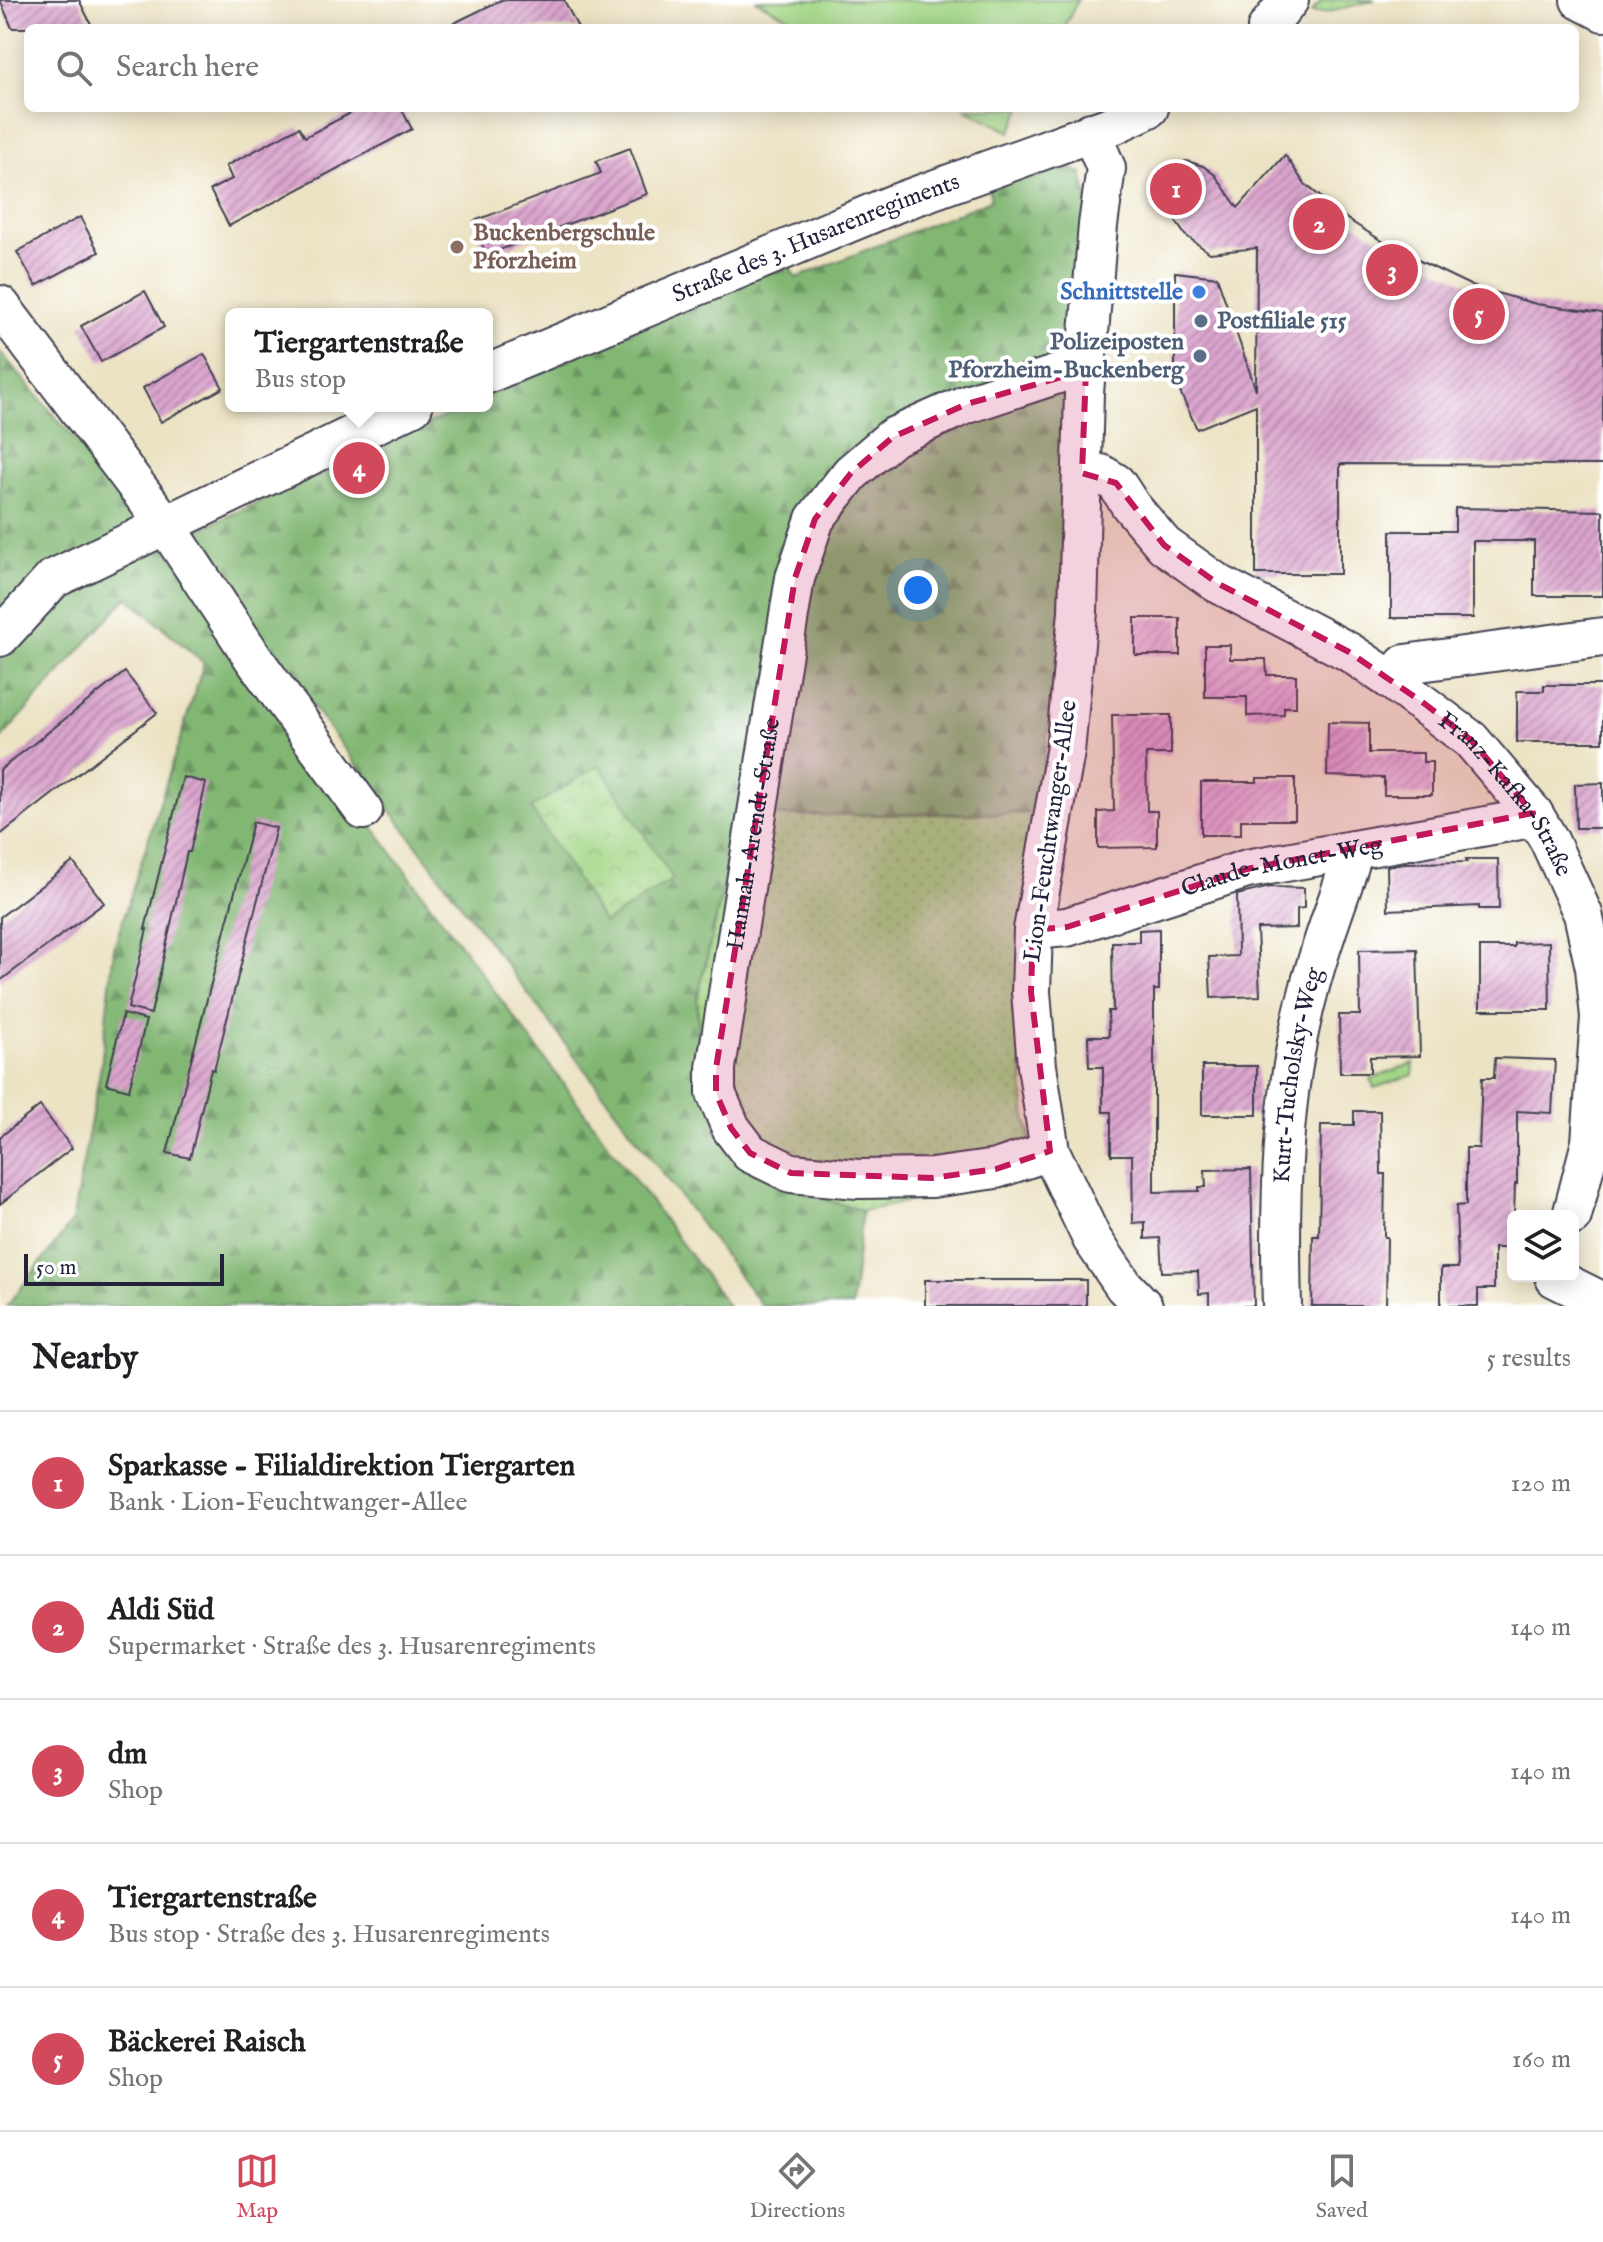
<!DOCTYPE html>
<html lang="en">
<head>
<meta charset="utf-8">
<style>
	body { margin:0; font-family:"IM FELL English",serif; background:#f6f6f6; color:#202124 }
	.controls { position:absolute; right:24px; bottom:24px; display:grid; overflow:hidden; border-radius:12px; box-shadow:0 4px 20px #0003 }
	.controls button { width:72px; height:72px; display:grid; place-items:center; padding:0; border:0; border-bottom:2px solid #e0e0e0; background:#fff; color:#202124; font:40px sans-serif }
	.scale { position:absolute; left:24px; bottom:20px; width:200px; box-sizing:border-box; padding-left:8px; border:4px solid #22223b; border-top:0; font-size:22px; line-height:28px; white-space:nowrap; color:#22223b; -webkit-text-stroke:6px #fff; paint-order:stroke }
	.you { position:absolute; left:918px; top:590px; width:28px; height:28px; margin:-20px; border:6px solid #fff; border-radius:50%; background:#1a73e8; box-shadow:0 0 0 12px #1a73e833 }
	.badge { display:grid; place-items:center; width:52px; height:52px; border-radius:50%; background:#d1495b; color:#fff; font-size:26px; font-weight:700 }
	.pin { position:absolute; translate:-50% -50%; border:4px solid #fff; box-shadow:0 2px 8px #0006 }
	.popup { position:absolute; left:225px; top:308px; width:268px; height:104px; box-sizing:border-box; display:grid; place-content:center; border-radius:12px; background:#fff; filter:drop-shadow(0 2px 6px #0005); font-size:26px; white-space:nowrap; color:#757577 }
	.popup b { font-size:30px; color:#202124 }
	.popup::after { content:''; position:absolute; left:50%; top:100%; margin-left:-16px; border:16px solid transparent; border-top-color:#fff }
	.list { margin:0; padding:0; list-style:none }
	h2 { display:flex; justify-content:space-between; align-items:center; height:104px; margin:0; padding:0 32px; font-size:34px }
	h2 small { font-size:26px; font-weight:400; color:#757577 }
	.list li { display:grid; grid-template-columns:52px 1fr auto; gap:24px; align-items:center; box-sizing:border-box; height:144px; padding:0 32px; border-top:2px solid #e0e0e0 }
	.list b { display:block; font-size:30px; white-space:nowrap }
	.list p { margin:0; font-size:26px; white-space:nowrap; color:#757577 }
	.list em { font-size:26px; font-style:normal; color:#757577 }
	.icon { flex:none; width:44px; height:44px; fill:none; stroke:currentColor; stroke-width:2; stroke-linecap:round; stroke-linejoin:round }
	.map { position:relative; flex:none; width:1603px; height:1306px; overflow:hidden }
	.search { position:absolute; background:#fff; box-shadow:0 4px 20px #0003; left:24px; right:24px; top:24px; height:88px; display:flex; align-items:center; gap:20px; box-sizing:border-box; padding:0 28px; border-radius:12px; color:#757577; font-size:30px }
	.sheet { height:824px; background:#fff }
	nav { display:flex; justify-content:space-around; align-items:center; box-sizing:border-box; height:112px; border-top:2px solid #e0e0e0; background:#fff; font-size:22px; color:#757577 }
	nav a { display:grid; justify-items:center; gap:4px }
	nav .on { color:#d1495b }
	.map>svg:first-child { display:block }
	.grass { fill:url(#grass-dots); stroke:#627c60; stroke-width:2 }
	.forest { fill:url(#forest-firs); stroke:#526c57; stroke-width:2 }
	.park { fill:url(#park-crowns); stroke:#627c60; stroke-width:2 }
	.garden { fill:#a3d686; stroke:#627c60; stroke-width:2 }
	.building { fill:url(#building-hatch) }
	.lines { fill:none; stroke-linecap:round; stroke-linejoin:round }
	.minor-casing { stroke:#403f50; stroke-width:42 }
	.minor { stroke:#fff; stroke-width:38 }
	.marked { fill:#c2185b; fill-opacity:0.2; stroke:#c2185b; stroke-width:6; stroke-dasharray:16 10; stroke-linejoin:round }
	.education-dot { fill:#8d6e63; stroke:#fff; stroke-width:3 }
	.shop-dot { fill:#3f7fe0; stroke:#fff; stroke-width:3 }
	.service-dot { fill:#5c6f8a; stroke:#fff; stroke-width:3 }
	.labels { text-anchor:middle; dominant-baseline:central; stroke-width:8; stroke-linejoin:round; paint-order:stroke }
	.education-label { font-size:24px; font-weight:bold; fill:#785e54; stroke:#fff; text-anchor:start }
	.street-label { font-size:24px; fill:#22223b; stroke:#fff }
	.shop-label { font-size:24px; font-weight:bold; fill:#366cbe; stroke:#fff; text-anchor:end }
	.service-label { font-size:24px; font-weight:bold; fill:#4e5e75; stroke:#fff; text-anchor:start }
</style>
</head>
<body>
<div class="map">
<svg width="1603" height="1306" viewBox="0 0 1603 1306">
	<defs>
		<pattern id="grass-dots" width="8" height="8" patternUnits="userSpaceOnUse" patternTransform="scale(2)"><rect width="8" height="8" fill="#a3d686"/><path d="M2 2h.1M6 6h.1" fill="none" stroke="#8cb775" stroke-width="1.8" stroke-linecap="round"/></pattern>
		<pattern id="forest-firs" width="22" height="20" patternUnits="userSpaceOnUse" patternTransform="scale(2)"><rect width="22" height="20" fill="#82b773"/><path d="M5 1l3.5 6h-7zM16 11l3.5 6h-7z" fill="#6a9460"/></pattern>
		<pattern id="park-crowns" width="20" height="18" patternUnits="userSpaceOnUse" patternTransform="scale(2)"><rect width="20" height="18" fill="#a3d686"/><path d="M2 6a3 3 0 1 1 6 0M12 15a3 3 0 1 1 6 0" fill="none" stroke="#8cb775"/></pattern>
		<pattern id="building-hatch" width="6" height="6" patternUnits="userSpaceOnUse" patternTransform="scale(2)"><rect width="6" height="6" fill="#dba5ce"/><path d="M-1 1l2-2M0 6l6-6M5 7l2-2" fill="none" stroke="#b186a8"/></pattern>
	</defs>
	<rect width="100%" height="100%" fill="#fff"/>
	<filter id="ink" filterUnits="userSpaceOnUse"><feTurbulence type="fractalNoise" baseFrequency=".0125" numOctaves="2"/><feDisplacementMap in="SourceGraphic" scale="16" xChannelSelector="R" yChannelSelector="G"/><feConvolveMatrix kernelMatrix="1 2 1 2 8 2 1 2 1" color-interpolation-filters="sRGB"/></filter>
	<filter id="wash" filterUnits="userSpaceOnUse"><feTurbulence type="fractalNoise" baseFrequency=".006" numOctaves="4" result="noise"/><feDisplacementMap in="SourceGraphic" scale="32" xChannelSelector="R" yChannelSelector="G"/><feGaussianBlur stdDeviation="1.8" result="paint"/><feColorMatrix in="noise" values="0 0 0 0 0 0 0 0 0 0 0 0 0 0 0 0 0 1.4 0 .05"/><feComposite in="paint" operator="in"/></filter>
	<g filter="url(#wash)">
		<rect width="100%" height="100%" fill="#ece3c4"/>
		<g class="grass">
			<polygon points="1322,0 1375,0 1325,13 1311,13"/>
			<polygon points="1036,813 1019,1017 1025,1114 1038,1176 862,1211 776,1183 701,1082 697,1001 739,816"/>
		</g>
		<g class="forest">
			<polygon points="1053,159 1082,174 1090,207 1055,685 1036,813 740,816 697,1000 701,1082 776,1183 862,1211 852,1306 762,1306 185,536 467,406 487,406 487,397 785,259 796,278 991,200 987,181"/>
			<polygon points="0,352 156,534 728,1306 7,1306 72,1222 101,1066 114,948 204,663 127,597 0,740 0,558 3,555 0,551"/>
		</g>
		<g class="park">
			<polygon points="599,765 673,879 604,923 531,808"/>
			<polygon points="1414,1063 1413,1075 1374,1088 1371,1079"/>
		</g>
		<g class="garden">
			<polygon points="755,0 1078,0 1064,28 809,28"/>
			<polygon points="964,108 1022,108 1010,132"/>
		</g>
		<g id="blocks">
			<g class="building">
				<polygon points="0,0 79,0 93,28 12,28"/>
				<polygon points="501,0 564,0 578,28 444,28"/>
				<polygon points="360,108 401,108 412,129 229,226 210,190 232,179 226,166 299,127 305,137"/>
				<polygon points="630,148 647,194 486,255 474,221 601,173 596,161"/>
				<polygon points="1285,155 1304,183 1347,219 1395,249 1472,286 1536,304 1603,313 1603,465 1340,464 1340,574 1256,574 1256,405 1197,429 1175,381 1175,272 1217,277 1256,390 1257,248 1210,253 1185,235 1175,220 1167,204 1163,185 1166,173 1175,164 1187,161 1203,166 1215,175 1238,208"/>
				<polygon points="80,217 99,252 36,286 17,252"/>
				<polygon points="145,291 164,327 101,362 81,326"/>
				<polygon points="204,354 223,388 161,422 143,388"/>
				<polygon points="1455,508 1603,511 1603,596 1534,596 1534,541 1473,541 1473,618 1391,618 1391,531 1455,531"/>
				<rect x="1135" y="618" width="45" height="37"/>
				<polygon points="1205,645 1230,645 1230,659 1266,659 1267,675 1296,675 1296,707 1284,707 1284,715 1247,716 1247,697 1205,697"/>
				<polygon points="125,672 157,713 0,835 0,770"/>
				<polygon points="1544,685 1603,685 1603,742 1517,742 1517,691 1544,691"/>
				<polygon points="1112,715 1171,715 1171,754 1146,754 1147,811 1157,811 1157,847 1098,848 1098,812 1114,811"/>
				<polygon points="1328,722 1369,723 1369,753 1423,753 1423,762 1432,762 1432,795 1384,795 1384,778 1327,776"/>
				<polygon points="183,777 206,783 190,852 187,852 151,1014 128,1008 147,929 145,929"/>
				<polygon points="1257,778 1295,778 1295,820 1241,820 1241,835 1201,835 1201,782 1257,782"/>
				<polygon points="1603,783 1603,828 1576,828 1575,784"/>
				<polygon points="253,822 276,828 214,1070 211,1069 190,1158 167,1153"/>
				<polygon points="1466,859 1498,859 1499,909 1479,909 1479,906 1388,910 1387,866 1405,863 1467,862"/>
				<polygon points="73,862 104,903 0,981 0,917"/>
				<polygon points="1270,887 1304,888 1304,908 1297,909 1297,928 1257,929 1260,996 1211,998 1209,957 1238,956 1237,895"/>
				<polygon points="1159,929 1159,990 1154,990 1154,1192 1199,1191 1199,1187 1206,1187 1205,1170 1251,1169 1254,1306 1209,1306 1209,1293 1199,1294 1198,1271 1162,1272 1160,1238 1145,1239 1145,1222 1133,1223 1132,1155 1111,1155 1111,1112 1103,1112 1103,1067 1089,1067 1088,1036 1109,1036 1108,1011 1113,1011 1112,942 1139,942 1139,930"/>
				<polygon points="1549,942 1550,1010 1480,1010 1480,947 1514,947 1514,943"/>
				<polygon points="1417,949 1420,1056 1370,1057 1370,1073 1340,1073 1339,1015 1360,1015 1359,950"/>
				<polygon points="123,1014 146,1020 129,1090 106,1084"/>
				<polygon points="1495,1058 1555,1060 1552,1113 1517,1111 1517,1184 1515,1184 1513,1248 1494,1248 1494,1289 1478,1289 1478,1306 1441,1306 1441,1268 1458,1268 1456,1206 1466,1205 1466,1148 1479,1148 1482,1078 1494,1078"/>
				<rect x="1202" y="1066" width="55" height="49"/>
				<polygon points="40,1106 72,1148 0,1204 0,1137"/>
				<polygon points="1354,1111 1380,1111 1381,1174 1385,1174 1384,1237 1387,1237 1386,1306 1312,1306 1313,1236 1319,1236 1321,1125 1354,1125"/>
				<rect x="925" y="1280" width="161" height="26"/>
			</g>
		</g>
	</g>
	<g filter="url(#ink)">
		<use href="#blocks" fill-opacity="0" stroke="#403f50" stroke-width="2"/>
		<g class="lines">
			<g class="minor-casing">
				<g id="minor">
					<polyline points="1580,0 1603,12"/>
					<polyline points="1267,28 1289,0"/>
					<polyline points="1091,132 1106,168 1098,225 1084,393 1078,612 1065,752 1033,930 1031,992 1037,1066 1050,1151 1092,1239 1124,1286 1143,1306"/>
					<polyline points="0,305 165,524 254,659 363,810"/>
					<path id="s1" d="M 487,374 L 894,204 L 1113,125 L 1149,108"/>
					<polyline points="1082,473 1101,474 1116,483 1131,506 1164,545 1217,583 1349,652 1391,680 1405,664 1603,637"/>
					<polyline points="0,637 53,579 413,406"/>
					<path id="s2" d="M 1391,680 L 1471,740 L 1533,813 L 1549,840 L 1583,914 L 1595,968 L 1600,1017 L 1591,1142 L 1572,1216"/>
					<path id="s3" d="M 1033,930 L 1067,927 L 1247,869 L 1520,820 L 1533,813"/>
					<path id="s4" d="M 1050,1151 L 996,1169 L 932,1178 L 858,1179 L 791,1173 L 750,1153 L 731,1128 L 716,1093 L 716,1068 L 795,578 L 815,519 L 851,473 L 893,437 L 967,404 L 1067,371 L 1086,370"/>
					<polyline points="1555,1278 1603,1302"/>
					<path id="s5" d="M 1282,1306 C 1279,1200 1281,1092 1309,990 C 1321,942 1340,897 1354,850"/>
				</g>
			</g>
			<use href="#minor" class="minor"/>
		</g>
	</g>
	<path class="marked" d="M 1086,370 L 1082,473 L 1116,483 L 1164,545 L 1217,583 L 1349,652 L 1425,704 L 1471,740 L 1533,813 L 1247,869 L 1067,927 L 1033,930 L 1031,992 L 1050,1151 L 996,1169 L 932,1178 L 791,1173 L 750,1153 L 731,1128 L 716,1093 L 716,1068 L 795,578 L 815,519 L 851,473 L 893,437 L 967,404 Z"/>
	<circle class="education-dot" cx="457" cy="247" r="8"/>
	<circle class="shop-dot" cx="1199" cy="292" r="8"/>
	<g class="service-dot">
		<circle cx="1201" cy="321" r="8"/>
		<circle cx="1200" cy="356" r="8"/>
	</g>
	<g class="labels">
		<g class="education-label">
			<text x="473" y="233">Buckenbergschule<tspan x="473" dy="28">Pforzheim</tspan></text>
		</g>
		<g class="street-label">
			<text stroke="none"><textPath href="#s1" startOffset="356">Straße des 3. Husarenregiments</textPath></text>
			<text stroke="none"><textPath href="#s2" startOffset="164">Franz-Kafka-Straße</textPath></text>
			<text transform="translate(1051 831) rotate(-82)">Lion-Feuchtwanger-Allee</text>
			<text stroke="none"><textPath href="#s4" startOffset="640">Hannah-Arendt-Straße</textPath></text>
			<text stroke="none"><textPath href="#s3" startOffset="258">Claude-Monet-Weg</textPath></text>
			<text stroke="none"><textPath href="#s5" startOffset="232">Kurt-Tucholsky-Weg</textPath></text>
		</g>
		<g class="shop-label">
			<text x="1183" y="292">Schnittstelle</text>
		</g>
		<g class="service-label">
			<text x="1217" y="321">Postfiliale 515</text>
			<text x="1184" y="342" text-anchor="end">Polizeiposten<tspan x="1184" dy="28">Pforzheim-Buckenberg</tspan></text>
		</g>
	</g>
</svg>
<div class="controls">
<button><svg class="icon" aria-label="layers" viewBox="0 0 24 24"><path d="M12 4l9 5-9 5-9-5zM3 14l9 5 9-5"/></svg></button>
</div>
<div class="scale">50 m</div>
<div class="you"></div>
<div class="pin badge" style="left:1176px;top:189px">1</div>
<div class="pin badge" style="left:1319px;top:224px">2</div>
<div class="pin badge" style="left:1392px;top:270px">3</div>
<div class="pin badge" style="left:359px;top:468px">4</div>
<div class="popup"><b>Tiergartenstraße</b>Bus stop</div>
<div class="pin badge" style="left:1479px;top:314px">5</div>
<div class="search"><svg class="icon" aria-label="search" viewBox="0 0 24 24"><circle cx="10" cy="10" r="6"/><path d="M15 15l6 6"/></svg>Search here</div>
</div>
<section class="sheet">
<h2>Nearby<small>5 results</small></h2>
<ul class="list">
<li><span class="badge">1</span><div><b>Sparkasse - Filialdirektion Tiergarten</b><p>Bank · Lion-Feuchtwanger-Allee</p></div><em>120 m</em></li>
<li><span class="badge">2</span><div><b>Aldi Süd</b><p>Supermarket · Straße des 3. Husarenregiments</p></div><em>140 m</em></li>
<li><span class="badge">3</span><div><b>dm</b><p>Shop</p></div><em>140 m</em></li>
<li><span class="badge">4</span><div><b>Tiergartenstraße</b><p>Bus stop · Straße des 3. Husarenregiments</p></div><em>140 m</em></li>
<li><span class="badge">5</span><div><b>Bäckerei Raisch</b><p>Shop</p></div><em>160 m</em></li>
</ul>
</section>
<nav>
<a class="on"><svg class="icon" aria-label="map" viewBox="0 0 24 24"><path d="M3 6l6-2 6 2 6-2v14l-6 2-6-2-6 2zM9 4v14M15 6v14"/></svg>Map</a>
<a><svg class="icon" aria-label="directions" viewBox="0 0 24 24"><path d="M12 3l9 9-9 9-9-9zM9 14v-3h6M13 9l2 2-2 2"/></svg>Directions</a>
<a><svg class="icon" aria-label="saved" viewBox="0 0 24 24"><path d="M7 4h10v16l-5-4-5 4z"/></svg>Saved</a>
</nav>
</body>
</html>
